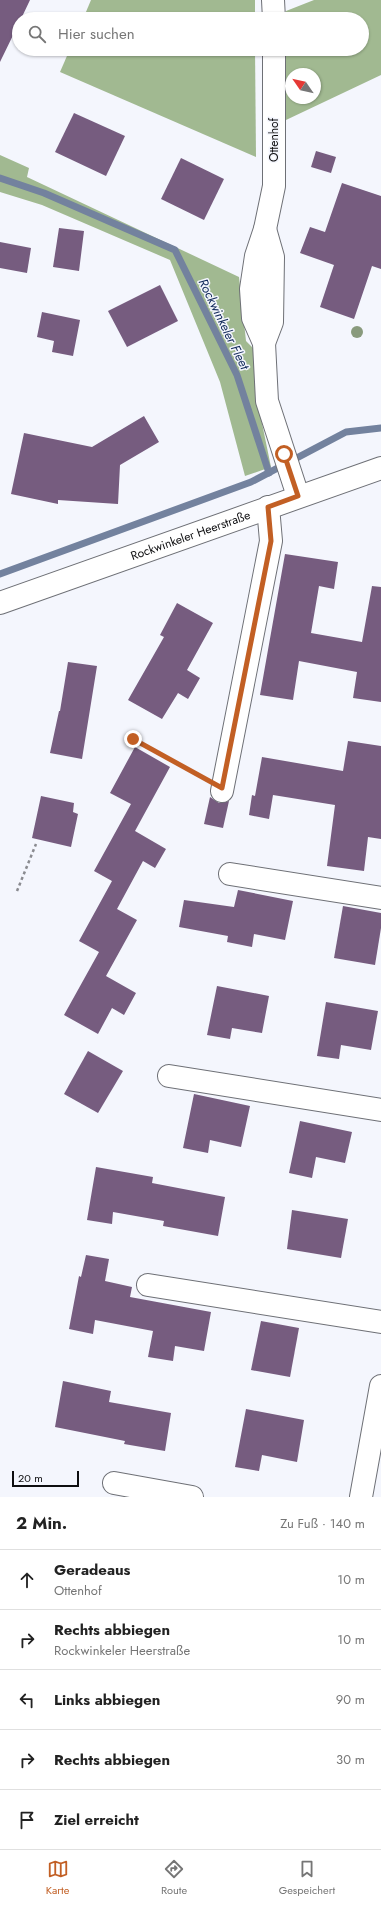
<!DOCTYPE html>
<html lang="de">
<head>
<meta charset="utf-8">
<style>
	body { margin:0; font-family:Jost,sans-serif; background:#f6f6f6; color:#222 }
	.compass { position:absolute; left:285px; top:68px; width:36px; height:36px; border-radius:50%; background:#fff; box-shadow:0 1px 3px #0004; rotate:304deg }
	.scale { position:absolute; left:12px; bottom:10px; width:67px; box-sizing:border-box; padding-left:4px; border:2px solid #0e0e10; border-top:0; font-size:11px; line-height:14px; white-space:nowrap; color:#0e0e10; -webkit-text-stroke:3px #f4f6fd; paint-order:stroke }
	.stop { position:absolute; width:12px; height:12px; margin:-9px; border:3px solid #c25f24; border-radius:50%; background:#fff }
	.stop.end { background:#c25f24; border-color:#fff; box-shadow:0 1px 4px #0008 }
	.list { margin:0; padding:0; list-style:none }
	h2 { display:flex; justify-content:space-between; align-items:center; height:52px; margin:0; padding:0 16px; font-size:17px }
	h2 small { font-size:13px; font-weight:400; color:#767676 }
	.list li { display:grid; grid-template-columns:26px 1fr auto; gap:12px; align-items:center; box-sizing:border-box; height:60px; padding:0 16px; border-top:1px solid #e0e0e0 }
	.list b { display:block; font-size:15px; white-space:nowrap }
	.list p { margin:0; font-size:13px; white-space:nowrap; color:#767676 }
	.list em { font-size:13px; font-style:normal; color:#767676 }
	.icon { flex:none; width:22px; height:22px; fill:none; stroke:currentColor; stroke-width:2; stroke-linecap:round; stroke-linejoin:round }
	.map { position:relative; flex:none; width:381px; height:1497px; overflow:hidden }
	.search { position:absolute; background:#fff; box-shadow:0 1px 3px #0004; left:12px; right:12px; top:12px; height:44px; display:flex; align-items:center; gap:10px; box-sizing:border-box; padding:0 14px; border-radius:22px; color:#767676; font-size:15px }
	.sheet { height:352px; background:#fff }
	nav { display:flex; justify-content:space-around; align-items:center; box-sizing:border-box; height:56px; border-top:1px solid #e0e0e0; background:#fff; font-size:11px; color:#767676 }
	nav a { display:grid; justify-items:center; gap:2px }
	nav .on { color:#c25f24 }
	.map>svg:first-child { display:block }
	.forest { fill:#a1b991; fill-rule:evenodd }
	.lines { fill:none; stroke-linecap:round; stroke-linejoin:round }
	.stream { stroke:#73829e; stroke-width:7 }
	.building { fill:#765c7f }
	.minor-casing { stroke:#6e7076; stroke-width:24 }
	.major-casing { stroke:#6e7076; stroke-width:24 }
	.path { stroke:#8a8b90; stroke-width:2.5; stroke-dasharray:3 3; stroke-linecap:butt }
	.minor { stroke:#fff; stroke-width:22 }
	.major { stroke:#fff; stroke-width:22 }
	.tree { fill:#899a7d }
	.route { stroke:#c25f24; stroke-width:5 }
	.labels { text-anchor:middle; dominant-baseline:central; stroke-width:3; stroke-linejoin:round; paint-order:stroke }
	.street-label { font-size:12px; fill:#0e0e10; stroke:#f4f6fd }
	.water-label { font-size:13px; font-style:italic; fill:#132b5b; stroke:#f4f6fd }
</style>
</head>
<body>
<div class="map">
<svg width="381" height="1497" viewBox="0 0 381 1497">
	<rect width="100%" height="100%" fill="#f4f6fd"/>
	<g class="forest">
		<polygon points="91,0 255,0 255,19 83,19"/>
		<path d="M 314,0 L 381,0 L 381,75 L 286,120 L 286,49 L 362,49 L 362,19 L 286,19 L 286,11 ZM 291,74 L 315,74 L 315,98 L 291,98 Z"/>
		<polygon points="70,49 255,49 256,157 60,72"/>
		<polygon points="0,155 29,168 27,177 239,277 246,341 255,350 257,399 271,467 245,476 220,382 170,260 42,205 0,192"/>
	</g>
	<g class="lines">
		<g class="stream">
			<polyline points="0,178 44,193 175,250 237,375 269,473"/>
			<polyline points="0,574 251,482 346,432 381,428"/>
		</g>
	</g>
	<g class="building">
		<polygon points="0,0 30,0 21,19 19,19 19,23 0,62"/>
		<polygon points="74,113 125,136 106,176 55,152"/>
		<polygon points="316,151 336,157 331,173 311,167"/>
		<polygon points="181,158 224,179 204,220 161,199"/>
		<polygon points="342,183 381,196 381,269 372,266 354,319 320,307 334,265 300,253 310,227 325,232"/>
		<polygon points="59,228 84,231 79,271 53,267"/>
		<polygon points="0,242 31,248 27,273 0,268"/>
		<polygon points="160,285 178,321 127,347 108,311"/>
		<polygon points="42,312 80,320 73,356 52,352 54,341 37,337"/>
		<polygon points="144,416 159,442 120,465 118,504 58,500 58,504 11,494 24,433 92,447"/>
		<polygon points="285,554 338,562 334,589 319,586 311,633 362,642 372,586 381,587 381,702 353,698 357,672 299,661 293,700 260,695"/>
		<polygon points="177,603 213,623 187,670 200,678 188,699 178,693 162,719 128,700 164,637 160,635"/>
		<polygon points="68,662 97,666 82,759 50,753 59,711 60,711"/>
		<polygon points="348,741 381,746 381,839 368,837 364,871 327,866 335,805 273,795 269,819 249,815 252,795 255,796 262,757 343,771"/>
		<polygon points="135,747 170,767 135,831 166,849 155,868 143,861 117,909 137,920 106,976 136,993 124,1015 112,1008 98,1034 64,1015 99,952 79,941 112,881 94,871 131,804 110,793"/>
		<polygon points="41,796 74,803 73,812 78,814 71,847 32,838"/>
		<polygon points="210,797 219,803 229,801 223,828 204,824"/>
		<polygon points="238,890 293,901 285,940 254,934 252,947 227,942 228,936 179,927 184,900 234,907"/>
		<polygon points="343,906 381,913 381,928 375,965 334,958"/>
		<polygon points="217,986 269,996 262,1033 232,1028 230,1039 207,1035"/>
		<polygon points="326,1002 378,1011 371,1050 341,1045 339,1059 317,1056"/>
		<polygon points="88,1051 123,1071 98,1113 64,1094"/>
		<polygon points="194,1094 250,1106 241,1147 210,1140 208,1153 183,1148"/>
		<polygon points="300,1121 352,1132 345,1163 316,1157 312,1178 289,1173"/>
		<polygon points="96,1167 153,1177 152,1183 225,1197 218,1236 163,1226 164,1221 113,1212 112,1224 87,1220"/>
		<polygon points="292,1210 348,1219 341,1258 287,1249"/>
		<polygon points="86,1255 109,1259 105,1281 132,1287 130,1297 211,1312 204,1351 175,1346 173,1361 148,1357 153,1331 95,1320 93,1334 69,1329 79,1276 81,1277"/>
		<polygon points="261,1321 299,1328 290,1377 251,1370"/>
		<polygon points="63,1381 111,1391 109,1402 171,1413 165,1451 124,1444 125,1441 55,1427"/>
		<polygon points="246,1409 304,1420 297,1462 262,1455 259,1471 235,1467"/>
	</g>
	<g class="lines">
		<g class="minor-casing">
			<g id="minor">
				<polyline points="273,0 274,19"/>
				<polyline points="274,49 274,186 265,229 256,256 251,289 253,318 264,343 267,401 298,496"/>
				<polyline points="264,343 272,322 273,257 265,229"/>
				<polyline points="222,791 271,541 268,507"/>
				<polyline points="230,874 381,898"/>
				<polyline points="169,1076 381,1110"/>
				<polyline points="148,1285 381,1322"/>
				<polyline points="114,1483 192,1497"/>
				<polyline points="361,1497 381,1386"/>
			</g>
		</g>
		<g class="major-casing">
			<g id="major">
				<path id="s1" d="M 0,603 L 381,468"/>
			</g>
		</g>
		<g class="path">
			<polyline points="133,739 203,777"/>
			<polyline points="17,891 36,844"/>
		</g>
		<use href="#minor" class="minor"/>
		<use href="#major" class="major"/>
	</g>
	<circle class="tree" cx="357" cy="332" r="6"/>
	<g class="lines">
		<polyline class="route" points="133,739 222,788 271,541 268,507 298,496 284,454"/>
	</g>
	<g class="labels">
		<g class="street-label">
			<text transform="translate(274 140) rotate(-90)">Ottenhof</text>
			<text stroke="none"><textPath href="#s1" startOffset="202">Rockwinkeler Heerstraße</textPath></text>
		</g>
		<g class="water-label">
			<text transform="translate(224 324) rotate(64)">Rockwinkeler Fleet</text>
		</g>
	</g>
</svg>
<svg class="compass" viewBox="-18 -18 36 36"><path d="M0-13l5 13h-10z" fill="#e53935"/><path d="M0 13l5-13h-10z" fill="#767676"/></svg>
<div class="scale">20 m</div>
<div class="stop" style="left:284px;top:454px"></div>
<div class="stop end" style="left:133px;top:739px"></div>
<div class="search"><svg class="icon" aria-label="search" viewBox="0 0 24 24"><circle cx="10" cy="10" r="6"/><path d="M15 15l6 6"/></svg>Hier suchen</div>
</div>
<section class="sheet">
<h2>2 Min.<small>Zu Fuß · 140 m</small></h2>
<ul class="list">
<li><svg class="icon" aria-label="ahead" viewBox="0 0 24 24"><path d="M12 20V5M6 11l6-6 6 6"/></svg><div><b>Geradeaus</b><p>Ottenhof</p></div><em>10 m</em></li>
<li><svg class="icon" aria-label="right" viewBox="0 0 24 24"><path d="M7 20v-9h11M14 6l5 5-5 5"/></svg><div><b>Rechts abbiegen</b><p>Rockwinkeler Heerstraße</p></div><em>10 m</em></li>
<li><svg class="icon" aria-label="left" viewBox="0 0 24 24"><path d="M17 20v-9H6M10 6l-5 5 5 5"/></svg><div><b>Links abbiegen</b></div><em>90 m</em></li>
<li><svg class="icon" aria-label="right" viewBox="0 0 24 24"><path d="M7 20v-9h11M14 6l5 5-5 5"/></svg><div><b>Rechts abbiegen</b></div><em>30 m</em></li>
<li><svg class="icon" aria-label="arrive" viewBox="0 0 24 24"><path d="M6 21V4h12l-3 4 3 4H6"/></svg><div><b>Ziel erreicht</b></div></li>
</ul>
</section>
<nav>
<a class="on"><svg class="icon" aria-label="map" viewBox="0 0 24 24"><path d="M3 6l6-2 6 2 6-2v14l-6 2-6-2-6 2zM9 4v14M15 6v14"/></svg>Karte</a>
<a><svg class="icon" aria-label="directions" viewBox="0 0 24 24"><path d="M12 3l9 9-9 9-9-9zM9 14v-3h6M13 9l2 2-2 2"/></svg>Route</a>
<a><svg class="icon" aria-label="saved" viewBox="0 0 24 24"><path d="M7 4h10v16l-5-4-5 4z"/></svg>Gespeichert</a>
</nav>
</body>
</html>
